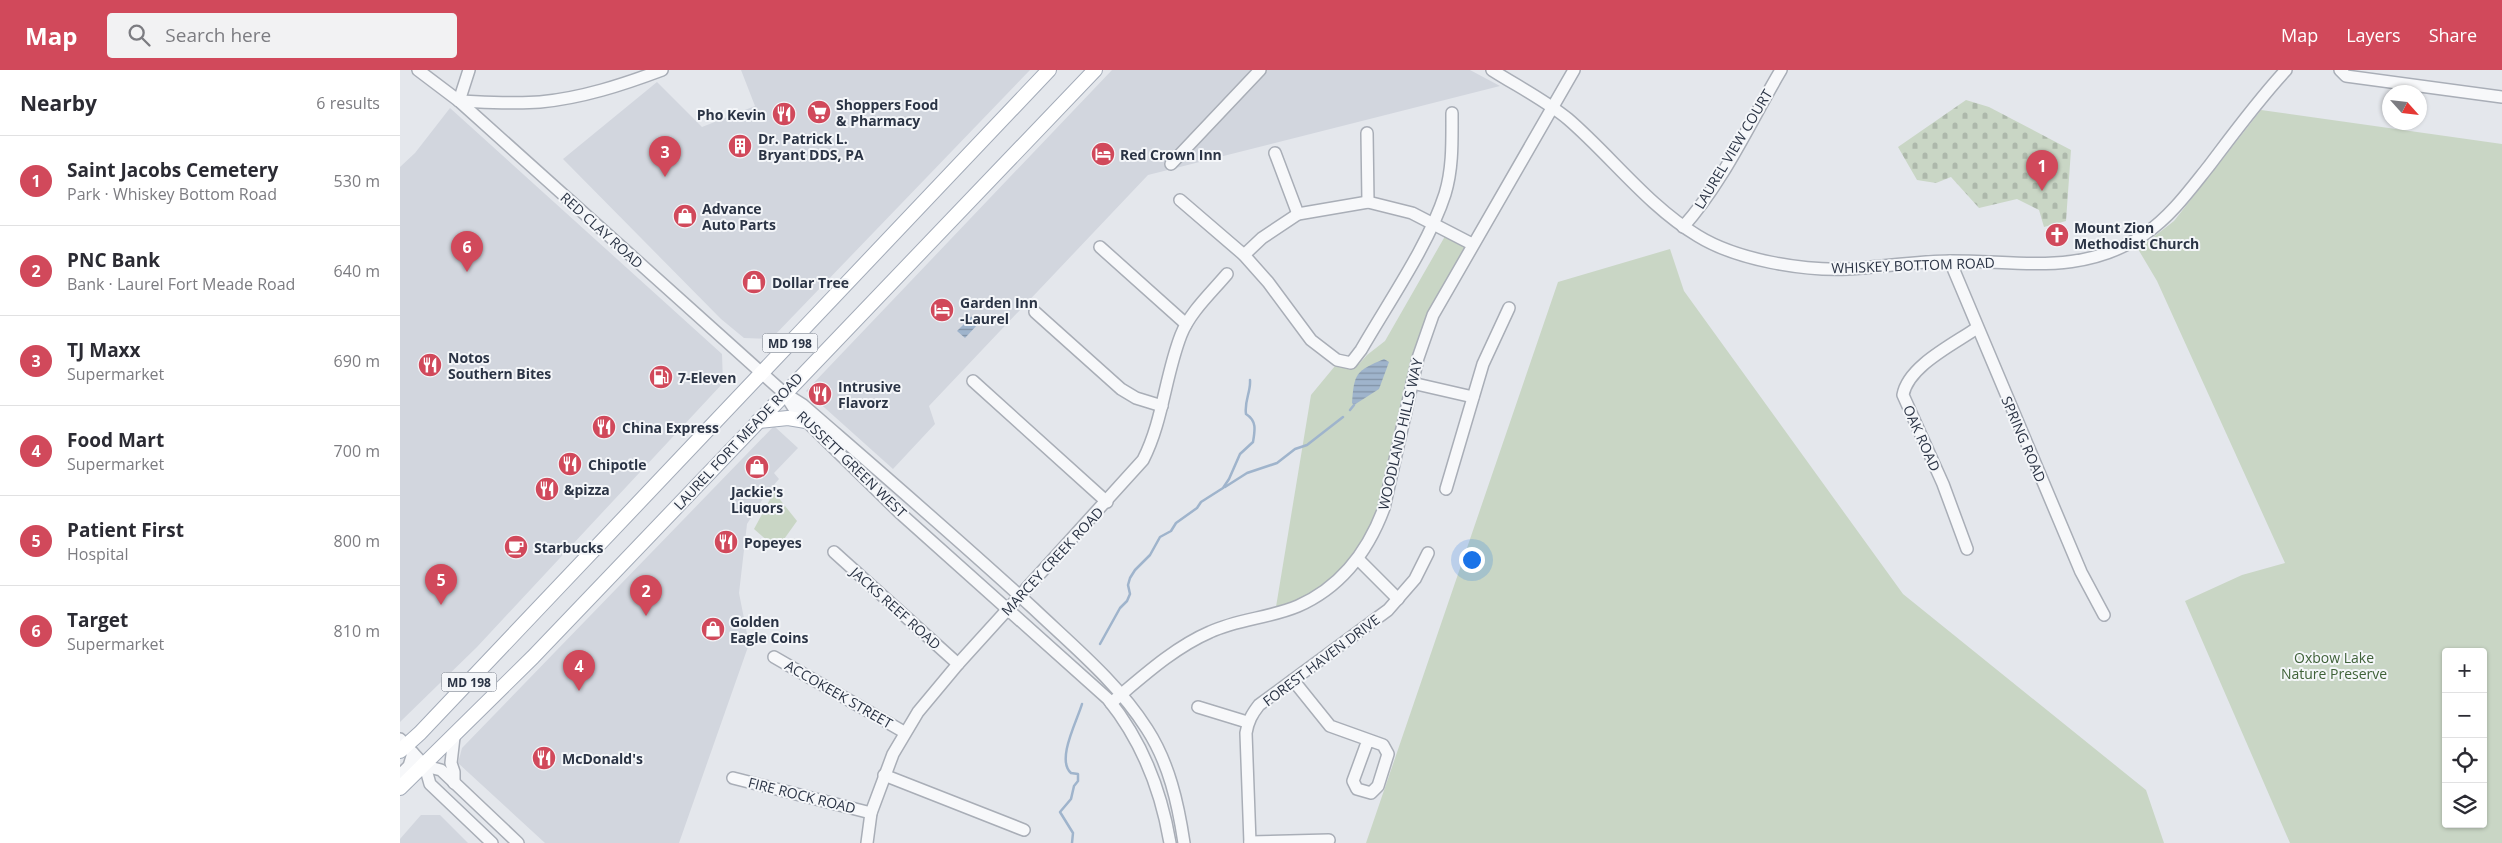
<!DOCTYPE html>
<html lang="en">
<head>
<meta charset="utf-8">
<style>
	body { margin:0; font-family:"Open Sans",sans-serif; background:#f2f2f3; color:#2b2b33 }
	.controls { position:absolute; right:15px; bottom:15px; display:grid; overflow:hidden; border-radius:5px; box-shadow:0 1px 4px #0004 }
	.controls button { width:45px; height:45px; display:grid; place-items:center; padding:0; border:0; border-bottom:1px solid #e1e1e2; background:#fff; color:#2b2b33; font:25px sans-serif }
	.compass { position:absolute; left:1982px; top:15px; width:45px; height:45px; border-radius:50%; background:#fff; box-shadow:0 1px 4px #0004; rotate:117deg }
	.you { position:absolute; left:1071px; top:489px; width:18px; height:18px; margin:-12px; border:4px solid #fff; border-radius:50%; background:#1a73e8; box-shadow:0 0 0 8px #1a73e833 }
	.badge { display:grid; place-items:center; width:32px; height:32px; border-radius:50%; background:#d1495b; color:#fff; font-size:16px; font-weight:700 }
	.pin { position:absolute; translate:-50% -41px; filter:drop-shadow(0 1px 2px #0008) }
	.pin::after { content:''; position:absolute; top:26px; width:18px; height:15px; background:inherit; clip-path:polygon(0 0,100% 0,50% 100%) }
	.list { margin:0; padding:0; list-style:none }
	h2 { display:flex; justify-content:space-between; align-items:center; height:65px; margin:0; padding:0 20px; font-size:21px }
	h2 small { font-size:16px; font-weight:400; color:#7c7c81 }
	.list li { display:grid; grid-template-columns:32px 1fr auto; gap:15px; align-items:center; box-sizing:border-box; height:90px; padding:0 20px; border-top:1px solid #e1e1e2 }
	.list b { display:block; font-size:19px; white-space:nowrap }
	.list p { margin:0; font-size:16px; white-space:nowrap; color:#7c7c81 }
	.list em { font-size:16px; font-style:normal; color:#7c7c81 }
	.icon { flex:none; width:28px; height:28px; fill:none; stroke:currentColor; stroke-width:2; stroke-linecap:round; stroke-linejoin:round }
	.map { position:relative; flex:none; width:2102px; height:773px; overflow:hidden }
	header { display:flex; align-items:center; gap:30px; box-sizing:border-box; height:70px; padding:0 25px; background:#d1495b; color:#fff }
	header strong { font-size:24px }
	nav { display:flex; gap:28px; margin-inline-start:auto; font-size:18px }
	.search { width:350px; height:45px; background:#f2f2f3; display:flex; align-items:center; gap:12px; box-sizing:border-box; padding:0 18px; border-radius:5px; color:#7c7c81; font-size:19px }
	main { display:flex }
	aside { flex:1; background:#fff }
	.map>svg:first-child { display:block }
	.built { fill:#d2d6de }
	.green { fill:#c9d6c5; fill-rule:evenodd }
	.cemetery { fill:url(#cemetery-stones) }
	.water { fill:url(#water-rules) }
	.lines { fill:none; stroke-linecap:round; stroke-linejoin:round }
	.stream { stroke:#9fb4cc; stroke-width:2.5 }
	.minor-casing { stroke:#a9aeb7; stroke-width:14 }
	.major-casing { stroke:#a3abb8; stroke-width:16 }
	.minor { stroke:#f7f8fa; stroke-width:11 }
	.major { stroke:#fff; stroke-width:14 }
	.labels { text-anchor:middle; dominant-baseline:central; stroke-width:4; stroke-linejoin:round; paint-order:stroke }
	.shield { fill:#f4f6f9; stroke:#676e7b; stroke-width:1 }
	.shield-label { font-size:12px; font-weight:bold; fill:#2b3445 }
	.poi-label { font-size:14px; font-weight:bold; fill:#2b3445; stroke:#f4f6f9; text-anchor:start }
	.street-label { font-size:14px; fill:#2b3445; stroke:#f4f6f9 }
	.park-label { font-size:14px; fill:#3f6138; stroke:#f4f6f9 }
</style>
</head>
<body>
<header>
<strong>Map</strong>
<div class="search"><svg class="icon" aria-label="search" viewBox="0 0 24 24"><circle cx="10" cy="10" r="6"/><path d="M15 15l6 6"/></svg>Search here</div>
<nav><a>Map</a><a>Layers</a><a>Share</a></nav>
</header>
<main>
<aside>
<h2>Nearby<small>6 results</small></h2>
<ul class="list">
<li><span class="badge">1</span><div><b>Saint Jacobs Cemetery</b><p>Park · Whiskey Bottom Road</p></div><em>530 m</em></li>
<li><span class="badge">2</span><div><b>PNC Bank</b><p>Bank · Laurel Fort Meade Road</p></div><em>640 m</em></li>
<li><span class="badge">3</span><div><b>TJ Maxx</b><p>Supermarket</p></div><em>690 m</em></li>
<li><span class="badge">4</span><div><b>Food Mart</b><p>Supermarket</p></div><em>700 m</em></li>
<li><span class="badge">5</span><div><b>Patient First</b><p>Hospital</p></div><em>800 m</em></li>
<li><span class="badge">6</span><div><b>Target</b><p>Supermarket</p></div><em>810 m</em></li>
</ul>
</aside>
<div class="map">
<svg width="2102" height="773" viewBox="0 0 2102 773">
	<defs>
		<pattern id="cemetery-stones" width="16" height="16" patternUnits="userSpaceOnUse" patternTransform="scale(1.25)"><rect width="16" height="16" fill="#c9d6c5"/><path d="M2 7V4a2 2 0 0 1 4 0v3zM10 15v-3a2 2 0 0 1 4 0v3z" fill="#adb8ab"/></pattern>
		<pattern id="water-rules" width="6" height="5" patternUnits="userSpaceOnUse" patternTransform="scale(1.25)"><rect width="6" height="5" fill="#9fb4cc"/><path d="M0 2.5h6" fill="none" stroke="#8293a7"/></pattern>
	</defs>
	<rect width="100%" height="100%" fill="#e4e7ec"/>
	<g class="built">
		<polygon points="341,0 630,0 371,269 344,268 321,249 163,89 257,12 302,57 355,36"/>
		<polygon points="712,0 1070,0 1100,16 748,105 529,336 535,354 493,399 406,321"/>
		<polygon points="50,38 322,284 323,313 77,577 0,652 0,97 15,83"/>
		<polygon points="374,356 398,378 374,403 379,409 366,424 347,454 339,523 349,574 279,773 145,773 58,693 62,678"/>
		<polygon points="21,745 40,745 68,773 0,773 0,769"/>
	</g>
	<g class="green">
		<path d="M 1861,40 L 2102,74 L 2102,773 L 1890,773 L 1785,531 L 1842,505 L 1885,493 L 1757,211 L 1738,179 L 1774,151 ZM 2046,582 L 2083,582 L 2083,754 L 2046,754 Z"/>
		<polygon points="1048,161 1072,174 1033,245 978,455 933,513 875,543 911,325 935,296 946,298 959,294 967,285 985,271"/>
		<polygon points="1270,179 1284,221 1503,524 1746,720 1764,773 966,773 1158,212"/>
		<polygon points="374,422 397,451 377,479 354,459"/>
	</g>
	<polygon class="cemetery" points="1566,30 1589,37 1671,80 1666,151 1644,157 1639,140 1617,129 1579,138 1551,107 1536,113 1517,110 1498,77"/>
	<g class="water">
		<polygon points="572,246 579,253 565,268 557,261"/>
		<path d="M 984,289 L 989,292 L 979,319 L 954,335 L 952,333 C 954,303 956,301 984,289 Z"/>
	</g>
	<g class="lines">
		<g class="stream">
			<polyline points="950,340 954,335"/>
			<polyline points="825,417 847,403 877,393 895,379 907,375 943,347"/>
			<path d="M 700,574 L 720,538 L 727,531 L 730,524 L 728,515 L 730,508 L 735,500 L 750,485 L 760,467 L 771,461 L 776,453 L 797,438 L 801,432 L 823,418 L 829,409 L 840,384 L 853,372 C 855,360 857,351 846,344 C 844,331 851,322 850,310"/>
			<path d="M 672,773 L 673,763 L 660,742 L 671,729 L 674,716 L 678,711 L 678,704 L 671,703 C 656,690 677,651 682,634"/>
		</g>
		<g class="minor-casing">
			<g id="minor">
				<path d="M 18,0 L 59,31 L 384,323 L 403,335 C 480,402 558,469 633,538 C 673,576 717,612 747,659 C 769,693 778,733 784,773"/>
				<path d="M 1092,0 C 1117,16 1145,30 1168,49 C 1211,86 1248,136 1298,166 C 1337,190 1403,201 1448,199 C 1483,197 1517,191 1552,191 C 1623,191 1682,206 1745,164 C 1771,146 1789,121 1809,96 C 1834,63 1858,30 1886,0"/>
				<polyline points="1940,0 1946,6 2102,27"/>
				<path d="M 59,31 C 86,32 113,34 140,32 C 182,28 222,15 262,0"/>
				<polyline points="59,31 69,0"/>
				<polyline points="967,63 968,132"/>
				<polyline points="875,83 898,144"/>
				<polyline points="771,94 860,0"/>
				<path d="M 780,130 L 844,185 L 868,212 L 911,270 L 937,290 L 951,293 L 961,280 C 988,233 1029,174 1045,124 C 1053,98 1052,70 1052,43"/>
				<path d="M 1283,157 C 1324,111 1350,52 1381,0"/>
				<polyline points="700,177 786,254"/>
				<polyline points="844,185 862,168 898,144 968,132 1012,143 1072,174"/>
				<polyline points="1550,191 1681,502 1704,545"/>
				<polyline points="635,242 721,319 736,328 762,336"/>
				<polyline points="573,311 707,432"/>
				<polyline points="1012,313 1073,327"/>
				<path d="M 386,326 L 395,340 L 500,443 L 708,629 C 742,671 761,720 770,773"/>
				<polyline points="1046,419 1083,294 1109,238"/>
				<path d="M 1567,479 L 1543,414 L 1503,325 C 1508,296 1554,274 1577,258"/>
				<polyline points="434,482 558,594"/>
				<polyline points="958,489 998,529"/>
				<polyline points="374,587 504,662"/>
				<polyline points="893,610 930,656 983,675 988,684 978,716 971,723 957,719 953,711 968,670"/>
				<path d="M 711,633 C 741,608 773,578 810,562 C 838,549 870,548 898,536 C 941,517 968,481 984,438 L 1018,288 L 1033,245 L 1174,0"/>
				<polyline points="798,637 847,652"/>
				<polyline points="0,669 25,696 30,714 92,773"/>
				<polyline points="25,696 41,700 118,773"/>
				<polyline points="0,705 9,696 13,683"/>
				<polyline points="484,705 624,760"/>
				<polyline points="333,708 471,743"/>
				<polyline points="54,713 54,702 51,693 54,667"/>
				<polyline points="850,772 929,770"/>
				<path d="M 467,773 L 471,743 L 493,684 L 518,642 L 558,594 L 743,390 C 763,351 765,306 781,265 C 790,242 811,223 827,204"/>
				<path d="M 850,773 L 846,663 C 848,651 852,644 859,635 L 988,540 L 1015,509 L 1028,483"/>
			</g>
		</g>
		<g class="major-casing">
			<g id="major">
				<polyline points="358,351 388,348 406,351"/>
				<polyline points="0,681 20,663 649,0"/>
				<polyline points="0,718 133,587 695,0"/>
			</g>
		</g>
		<use href="#minor" class="minor"/>
		<use href="#major" class="major"/>
	</g>
	<defs>
		<g id="supermarket-disc" transform="scale(1.25)"><circle r="9.5" fill="#d1495b" stroke="#f4f6f9"/><path d="M-6-5.5h2.5l.6 2H6L4.5 2H-2.5L-4.4-4H-6ZM-1.5 3.2a1.3 1.3 0 1 0 .1 0ZM3 3.2a1.3 1.3 0 1 0 .1 0Z" fill="#fff"/></g>
		<g id="restaurant-disc" transform="scale(1.25)"><circle r="9.5" fill="#d1495b" stroke="#f4f6f9"/><path d="M-5-6h1v4h1v-4h1v4h1v-4h1v5L-1.5 .5V6h-2V.5L-5-1ZM5-6V6H3V1.5H1.5Q1.5-4 5-6Z" fill="#fff"/></g>
		<g id="building-disc" transform="scale(1.25)"><circle r="9.5" fill="#d1495b" stroke="#f4f6f9"/><path d="M-4-6H4V6H1V3H-1V6H-4ZM-2.5-4.3h1.7v1.8h-1.7ZM.8-4.3h1.7v1.8H.8ZM-2.5-1h1.7V.8h-1.7ZM.8-1h1.7V.8H.8Z" fill="#fff"/></g>
		<g id="hotel-disc" transform="scale(1.25)"><circle r="9.5" fill="#d1495b" stroke="#f4f6f9"/><path d="M-6-4.5h1.5V1H6V5H4.5V3h-9V5H-6ZM-4 0a1.8 1.8 0 1 1 3.6 0ZM.5 0V-2.5h3Q6-2.5 6 0Z" fill="#fff"/></g>
		<g id="shop-disc" transform="scale(1.25)"><circle r="9.5" fill="#d1495b" stroke="#f4f6f9"/><path d="M-5-2.5h2.3a2.7 3.5 0 0 1 5.4 0H5L5.5 6h-11ZM-1.5-2.5h3a1.5 2.3 0 0 0-3 0Z" fill="#fff"/></g>
		<g id="church-disc" transform="scale(1.25)"><circle r="9.5" fill="#d1495b" stroke="#f4f6f9"/><path d="M-1.2-6h2.4v3.5h3.3v2.4h-3.3V6h-2.4V-.1h-3.3v-2.4h3.3Z" fill="#fff"/></g>
		<g id="fuel-disc" transform="scale(1.25)"><circle r="9.5" fill="#d1495b" stroke="#f4f6f9"/><path d="M-5.5-6h7V0h2V4h1.3V-2.5L3-4.5l.8-.8L6-3V5H2.5V1h-1V6h-7ZM-4.2-4.7v3.2H.2V-4.7Z" fill="#fff"/></g>
		<g id="cafe-disc" transform="scale(1.25)"><circle r="9.5" fill="#d1495b" stroke="#f4f6f9"/><path d="M-5.5-4.5H6V0H3Q3 3.5 0 3.5H-2.5Q-5.5 3.5-5.5 0ZM3-3.2v2h1.7v-2ZM-6 4.5H4V6H-6Z" fill="#fff"/></g>
	</defs>
	<g fill-rule="evenodd">
		<use href="#supermarket-disc" x="419" y="42"/>
		<use href="#restaurant-disc" x="384" y="44"/>
		<use href="#building-disc" x="340" y="76"/>
		<use href="#hotel-disc" x="703" y="84"/>
		<use href="#shop-disc" x="285" y="146"/>
		<use href="#church-disc" x="1657" y="165"/>
		<use href="#shop-disc" x="354" y="212"/>
		<use href="#hotel-disc" x="542" y="240"/>
		<use href="#restaurant-disc" x="30" y="295"/>
		<use href="#fuel-disc" x="261" y="307"/>
		<use href="#restaurant-disc" x="420" y="324"/>
		<use href="#restaurant-disc" x="204" y="357"/>
		<use href="#restaurant-disc" x="170" y="394"/>
		<use href="#shop-disc" x="357" y="397"/>
		<use href="#restaurant-disc" x="147" y="419"/>
		<use href="#restaurant-disc" x="326" y="472"/>
		<use href="#cafe-disc" x="116" y="477"/>
		<use href="#shop-disc" x="313" y="559"/>
		<use href="#restaurant-disc" x="144" y="688"/>
	</g>
	<g class="labels">
		<g class="shield">
			<rect x="362.5" y="263.5" width="55" height="19" rx="4"/>
			<rect x="41.5" y="602.5" width="55" height="19" rx="4"/>
		</g>
		<g class="shield-label">
			<text x="390" y="273">MD 198</text>
			<text x="69" y="612">MD 198</text>
		</g>
		<g class="poi-label">
			<text x="436" y="34">Shoppers Food<tspan x="436" dy="16">&amp; Pharmacy</tspan></text>
			<text x="366" y="44" text-anchor="end">Pho Kevin</text>
			<text x="358" y="68">Dr. Patrick L.<tspan x="358" dy="16">Bryant DDS, PA</tspan></text>
			<text x="720" y="84">Red Crown Inn</text>
			<text x="302" y="138">Advance<tspan x="302" dy="16">Auto Parts</tspan></text>
			<text x="1674" y="157">Mount Zion<tspan x="1674" dy="16">Methodist Church</tspan></text>
			<text x="372" y="212">Dollar Tree</text>
			<text x="560" y="232">Garden Inn<tspan x="560" dy="16">-Laurel</tspan></text>
			<text x="48" y="287">Notos<tspan x="48" dy="16">Southern Bites</tspan></text>
			<text x="278" y="307">7-Eleven</text>
			<text x="438" y="316">Intrusive<tspan x="438" dy="16">Flavorz</tspan></text>
			<text x="222" y="357">China Express</text>
			<text x="188" y="394">Chipotle</text>
			<text x="164" y="419">&amp;pizza</text>
			<text x="357" y="421" text-anchor="middle">Jackie's<tspan x="357" dy="16">Liquors</tspan></text>
			<text x="344" y="472">Popeyes</text>
			<text x="134" y="477">Starbucks</text>
			<text x="330" y="551">Golden<tspan x="330" dy="16">Eagle Coins</tspan></text>
			<text x="162" y="688">McDonald's</text>
		</g>
		<g class="street-label">
			<text transform="translate(1333 79) rotate(-59)">LAUREL VIEW COURT</text>
			<text transform="translate(202 160) rotate(42)">RED CLAY ROAD</text>
			<text transform="translate(1513 195) rotate(-2)">WHISKEY BOTTOM ROAD</text>
			<text transform="translate(1000 364) rotate(-77)">WOODLAND HILLS WAY</text>
			<text transform="translate(1522 368) rotate(66)">OAK ROAD</text>
			<text transform="translate(1624 369) rotate(67)">SPRING ROAD</text>
			<text transform="translate(338 371) rotate(-47)">LAUREL FORT MEADE ROAD</text>
			<text transform="translate(452 394) rotate(44)">RUSSETT GREEN WEST</text>
			<text transform="translate(652 491) rotate(-47)">MARCEY CREEK ROAD</text>
			<text transform="translate(496 538) rotate(42)">JACKS REEF ROAD</text>
			<text transform="translate(921 590) rotate(-37)">FOREST HAVEN DRIVE</text>
			<text transform="translate(439 624) rotate(30)">ACCOKEEK STREET</text>
			<text transform="translate(402 725) rotate(14)">FIRE ROCK ROAD</text>
		</g>
		<g class="park-label">
			<text x="1934" y="587">Oxbow Lake<tspan x="1934" dy="16">Nature Preserve</tspan></text>
		</g>
	</g>
</svg>
<div class="controls">
<button>+</button>
<button>−</button>
<button><svg class="icon" aria-label="locate" viewBox="0 0 24 24"><circle cx="12" cy="12" r="6"/><path d="M12 2v4M12 18v4M2 12h4M18 12h4"/></svg></button>
<button><svg class="icon" aria-label="layers" viewBox="0 0 24 24"><path d="M12 4l9 5-9 5-9-5zM3 14l9 5 9-5"/></svg></button>
</div>
<svg class="compass" viewBox="-18 -18 36 36"><path d="M0-13l5 13h-10z" fill="#e53935"/><path d="M0 13l5-13h-10z" fill="#7c7c81"/></svg>
<div class="you"></div>
<div class="pin badge" style="left:1642px;top:121px">1</div>
<div class="pin badge" style="left:246px;top:546px">2</div>
<div class="pin badge" style="left:265px;top:107px">3</div>
<div class="pin badge" style="left:179px;top:621px">4</div>
<div class="pin badge" style="left:41px;top:535px">5</div>
<div class="pin badge" style="left:67px;top:202px">6</div>
</div>
</main>
</body>
</html>
